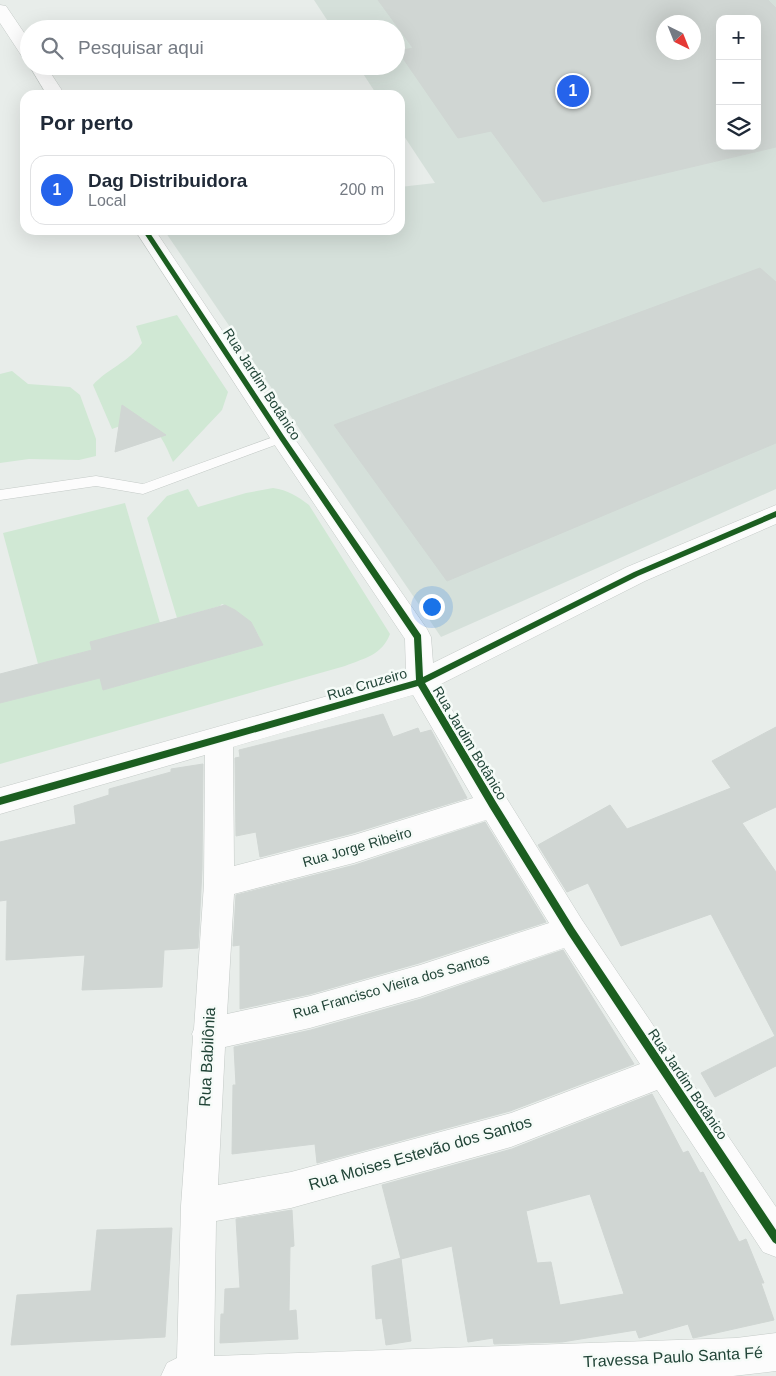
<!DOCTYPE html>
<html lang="pt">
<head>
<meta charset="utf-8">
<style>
	body { margin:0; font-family:Helvetica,sans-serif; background:#f2f2f3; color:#1f2937 }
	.controls { position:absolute; right:15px; top:15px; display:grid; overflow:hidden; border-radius:10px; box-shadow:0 5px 20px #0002 }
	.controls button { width:45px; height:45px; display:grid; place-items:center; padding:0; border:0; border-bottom:1px solid #e0e1e3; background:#fff; color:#1f2937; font:25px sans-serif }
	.compass { position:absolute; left:656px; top:15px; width:45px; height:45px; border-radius:50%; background:#fff; box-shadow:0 5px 20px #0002; rotate:137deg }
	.you { position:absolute; left:431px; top:606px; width:18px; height:18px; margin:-12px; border:4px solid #fff; border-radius:50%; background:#1a73e8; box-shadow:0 0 0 8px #1a73e833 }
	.badge { display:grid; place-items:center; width:32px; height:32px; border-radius:50%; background:#2563eb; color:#fff; font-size:16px; font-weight:700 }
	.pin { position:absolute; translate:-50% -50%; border:2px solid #fff; box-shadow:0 1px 5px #0006 }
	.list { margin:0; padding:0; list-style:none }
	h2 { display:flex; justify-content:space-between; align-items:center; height:65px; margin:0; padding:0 20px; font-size:21px }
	h2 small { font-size:16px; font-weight:400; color:#747a83 }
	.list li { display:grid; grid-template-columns:32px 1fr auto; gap:15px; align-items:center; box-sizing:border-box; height:70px; margin:0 10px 10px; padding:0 10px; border:1px solid #e0e1e3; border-radius:15px }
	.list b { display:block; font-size:19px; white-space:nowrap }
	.list p { margin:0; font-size:16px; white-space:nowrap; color:#747a83 }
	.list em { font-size:16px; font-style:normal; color:#747a83 }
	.icon { flex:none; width:28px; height:28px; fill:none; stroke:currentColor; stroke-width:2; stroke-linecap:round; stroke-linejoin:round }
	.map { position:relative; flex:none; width:776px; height:1376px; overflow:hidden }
	.search { position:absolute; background:#fff; box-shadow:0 5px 20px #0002; left:20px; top:20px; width:385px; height:55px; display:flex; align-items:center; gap:12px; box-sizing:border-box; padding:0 18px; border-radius:28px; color:#747a83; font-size:19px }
	.panel { position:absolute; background:#fff; box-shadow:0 5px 20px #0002; left:20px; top:90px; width:385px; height:145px; border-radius:15px }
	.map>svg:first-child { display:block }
	.built { fill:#d5e0da; fill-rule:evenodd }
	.green { fill:#d0e8d4 }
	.building { fill:#d0d6d3; stroke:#d0d6d3; fill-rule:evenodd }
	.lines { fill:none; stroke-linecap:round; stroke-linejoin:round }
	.service-casing { stroke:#c4cac7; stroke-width:1 }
	.minor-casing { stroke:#c4cac7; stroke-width:1 }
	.service { fill:#fcfcfc; fill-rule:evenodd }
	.minor { fill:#fcfcfc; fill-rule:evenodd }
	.cycleway-casing { stroke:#f6fbf8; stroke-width:3 }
	.cycleway { fill:#1b5e20; fill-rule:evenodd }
	.labels { text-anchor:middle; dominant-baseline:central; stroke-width:5; stroke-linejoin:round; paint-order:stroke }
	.street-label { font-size:14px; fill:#214437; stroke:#f6fbf8 }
	.near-street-label { font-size:16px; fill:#214437; stroke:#f6fbf8 }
</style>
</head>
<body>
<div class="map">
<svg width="776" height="1376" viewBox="0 0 776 1376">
	<rect width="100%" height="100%" fill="#e8edea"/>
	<path class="built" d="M 314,0 L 776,0 L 776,489 L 441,637 L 164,230 L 400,230 L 400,187 L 435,183 L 400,130 L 400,95 L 377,95 L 358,66 L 396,66 L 396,29 L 333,29 ZM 720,19 L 757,19 L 757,146 L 720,146 ZM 664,22 L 694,22 L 694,52 L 664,52 Z"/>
	<g class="green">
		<path d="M 177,315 L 228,392 L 222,410 L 173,462 C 165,444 159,429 142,418 L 112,429 L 93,385 C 107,369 129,362 142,343 L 136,326 Z"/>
		<polygon points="12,371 28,384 70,387 80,395 96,439 96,456 79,460 29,459 0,463 0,374"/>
		<path d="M 273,488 C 288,490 297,496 309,505 L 390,634 C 382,655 365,658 345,666 L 0,764 L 0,703 L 100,678 L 103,690 L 262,645 C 256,624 241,613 222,604 L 220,606 L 177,618 L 147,518 L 167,496 L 188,489 L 198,507 L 246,493 Z"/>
		<polygon points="125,503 160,623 91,642 93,650 38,664 3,533"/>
	</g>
	<g class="building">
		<path d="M 378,0 L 768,0 L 776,8 L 776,147 L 543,202 L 491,131 L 458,138 L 398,51 L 413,48 ZM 720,19 L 757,19 L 757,146 L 720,146 ZM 664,22 L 694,22 L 694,52 L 664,52 Z"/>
		<polygon points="760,268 776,282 776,443 447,581 334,425"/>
		<polygon points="122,405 166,435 115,452"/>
		<polygon points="225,605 235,610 251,622 263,645 103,690 100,678 0,703 0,674 92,650 90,642"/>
		<polygon points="383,714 393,737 418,728 420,733 431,730 467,798 353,833 260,857 256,832 236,836 235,758 240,757 239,750"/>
		<polygon points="776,727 776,807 742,823 776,872 776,1066 715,1097 701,1073 775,1036 711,914 621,946 588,883 567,892 538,845 610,805 627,829 731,788 712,761"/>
		<polygon points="203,764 202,869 198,948 164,950 162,987 82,990 85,955 6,960 7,900 0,901 0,842 76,824 74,806 109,795 109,789 171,772 171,769"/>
		<polygon points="485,822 546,922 419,963 310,994 240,1009 240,945 233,946 236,895 355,865"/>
		<polygon points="563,950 634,1064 510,1111 317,1163 315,1144 232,1154 233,1085 236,1085 234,1047 311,1030 421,999"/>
		<path d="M 652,1094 L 683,1153 L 688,1151 L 700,1173 L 703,1172 L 739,1242 L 746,1239 L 764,1283 L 761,1283 L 774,1320 L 698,1337 L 693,1338 L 688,1324 L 639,1338 L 636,1330 L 562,1342 L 494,1344 L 493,1338 L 468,1342 L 452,1246 L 401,1259 L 382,1185 L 512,1149 ZM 590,1194 L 624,1294 L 560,1305 L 551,1262 L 537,1263 L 526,1211 Z"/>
		<polygon points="292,1210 294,1246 290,1247 289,1311 296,1310 298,1339 220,1343 221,1314 224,1314 225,1289 240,1288 236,1219"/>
		<polygon points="172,1228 165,1337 11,1345 17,1295 91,1291 97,1230"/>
		<polygon points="401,1258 411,1341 386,1345 382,1318 376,1319 372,1266"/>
	</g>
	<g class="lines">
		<g class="service-casing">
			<polygon id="service" points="282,434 288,438 286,441 143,494 96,486 0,500 0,490 96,476 143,484"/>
		</g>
		<g class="minor-casing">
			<g id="minor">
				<polygon points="0,5 6,6 29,40 29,59 23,58 0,23"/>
				<polygon points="29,65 46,66 65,95 47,95"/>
				<path d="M 135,230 L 155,230 L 290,432 L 427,629 L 431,637 L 433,663 L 627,567 L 776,505 L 776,524 L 645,581 L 437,686 L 582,920 L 776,1207 L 776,1257 L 763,1252 L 657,1090 L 511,1147 L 291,1208 L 216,1221 L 214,1356 L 736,1338 L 776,1333 L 776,1371 L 733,1376 L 161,1376 L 167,1363 L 177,1358 L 181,1206 L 193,1037 L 192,1034 L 194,1029 L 204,884 L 205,755 L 0,814 L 0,788 L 406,674 L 405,639 L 274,444 ZM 413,695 L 473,798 L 354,835 L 234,866 L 233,747 ZM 486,820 L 549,923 L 420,965 L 310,996 L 227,1014 L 234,894 L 354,863 ZM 564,948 L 640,1064 L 511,1113 L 291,1172 L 218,1185 L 225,1047 L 310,1028 L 420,997 Z"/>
			</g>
		</g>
		<use href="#service" class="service"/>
		<use href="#minor" class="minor"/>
		<g class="cycleway-casing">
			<polygon id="cycleway" points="142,230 148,230 284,436 421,635 423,677 634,572 776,511 776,517 638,576 425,683 496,802 574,928 776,1230 776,1244 773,1242 568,934 490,808 418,686 0,805 0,797 416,680 414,638 280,440"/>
		</g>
		<use href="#cycleway" class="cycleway"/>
	</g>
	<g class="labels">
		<g class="street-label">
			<text transform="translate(262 384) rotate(57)">Rua Jardim Botânico</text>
			<text transform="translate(367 684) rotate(-16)">Rua Cruzeiro</text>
			<text transform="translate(470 743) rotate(59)">Rua Jardim Botânico</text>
			<text transform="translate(357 847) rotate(-16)">Rua Jorge Ribeiro</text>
			<text transform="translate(391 986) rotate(-16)">Rua Francisco Vieira dos Santos</text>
			<text transform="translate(688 1084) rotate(56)">Rua Jardim Botânico</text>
		</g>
		<g class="near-street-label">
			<text transform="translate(207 1057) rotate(-87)">Rua Babilônia</text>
			<text transform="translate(420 1153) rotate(-16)">Rua Moises Estevão dos Santos</text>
			<text transform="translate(673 1357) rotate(-3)">Travessa Paulo Santa Fé</text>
		</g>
	</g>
</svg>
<div class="controls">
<button>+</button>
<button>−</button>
<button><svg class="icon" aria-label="layers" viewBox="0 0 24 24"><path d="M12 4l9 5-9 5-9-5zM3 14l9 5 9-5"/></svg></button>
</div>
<svg class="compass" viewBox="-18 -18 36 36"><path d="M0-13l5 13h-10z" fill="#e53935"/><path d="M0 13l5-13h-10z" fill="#747a83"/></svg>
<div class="you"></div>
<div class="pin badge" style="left:573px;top:91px">1</div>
<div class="search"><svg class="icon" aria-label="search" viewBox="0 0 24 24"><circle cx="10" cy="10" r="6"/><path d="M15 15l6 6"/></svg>Pesquisar aqui</div>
<section class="panel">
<h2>Por perto<small></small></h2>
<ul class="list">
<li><span class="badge">1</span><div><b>Dag Distribuidora</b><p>Local</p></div><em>200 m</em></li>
</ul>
</section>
</div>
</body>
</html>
